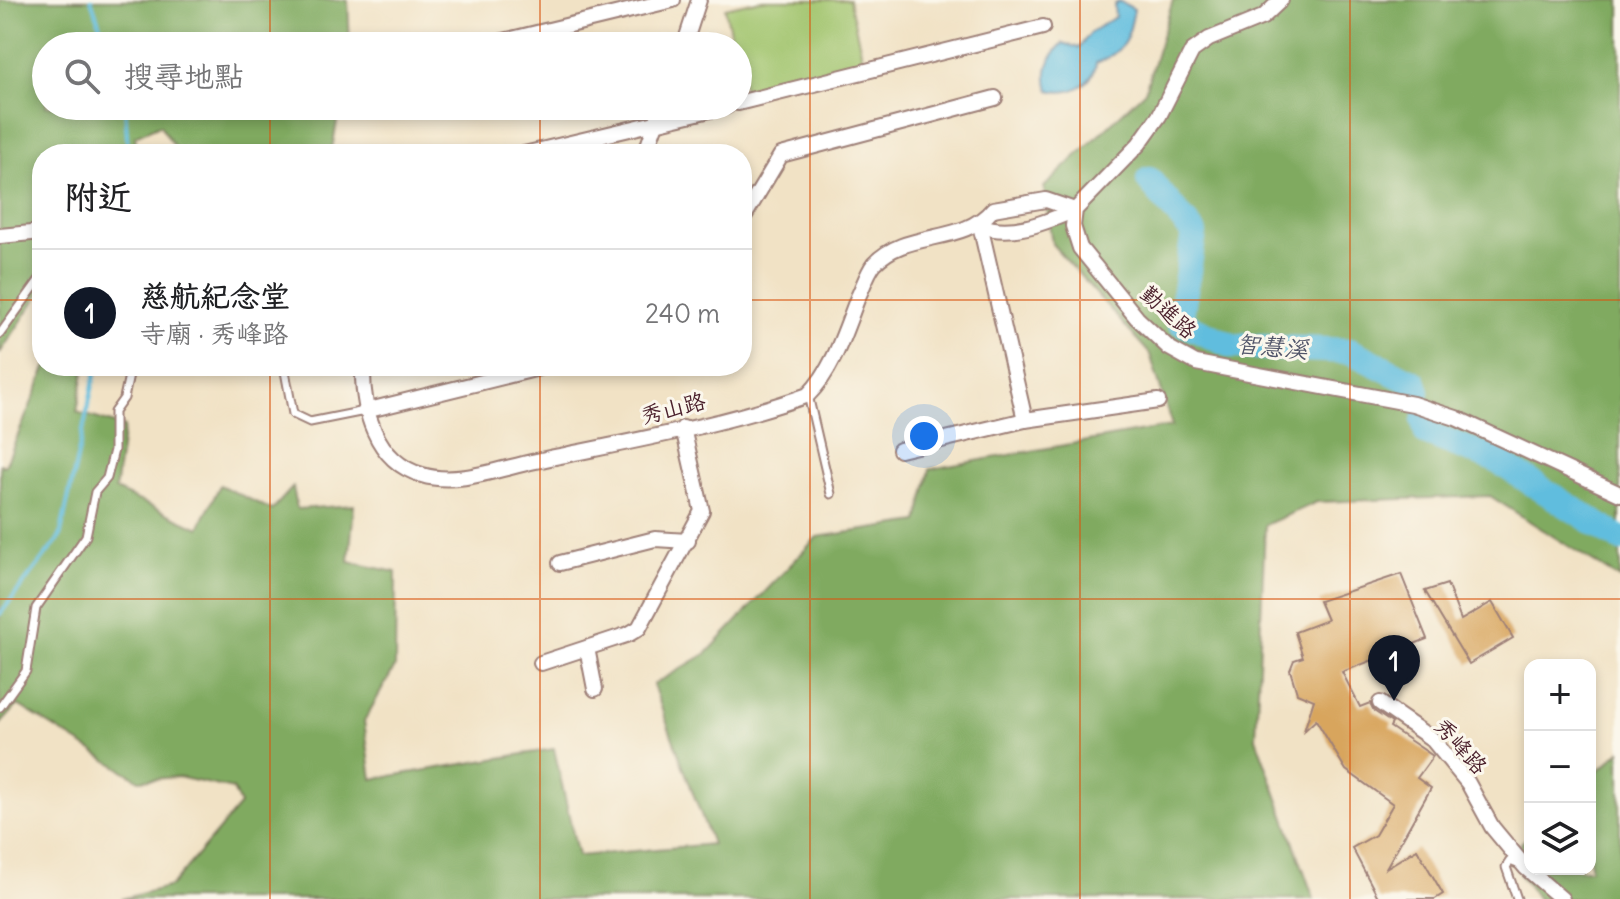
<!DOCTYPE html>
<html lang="zh-TW">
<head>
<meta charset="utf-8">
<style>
	body { margin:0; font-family:Delius,"LXGW WenKai TC",sans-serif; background:#f6f6f6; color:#202124 }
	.controls { position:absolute; right:24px; bottom:24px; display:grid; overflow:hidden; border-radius:16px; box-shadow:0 4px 12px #0003 }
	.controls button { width:72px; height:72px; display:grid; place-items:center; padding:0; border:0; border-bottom:2px solid #e0e0e0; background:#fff; color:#202124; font:40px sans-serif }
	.you { position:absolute; left:924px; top:436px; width:28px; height:28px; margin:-20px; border:6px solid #fff; border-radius:50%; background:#1a73e8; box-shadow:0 0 0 12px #1a73e833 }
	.badge { display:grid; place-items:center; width:52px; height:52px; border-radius:50%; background:#111827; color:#fff; font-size:26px; font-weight:700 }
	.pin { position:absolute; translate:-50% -66px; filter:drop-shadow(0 2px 4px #0008) }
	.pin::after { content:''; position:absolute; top:42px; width:28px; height:24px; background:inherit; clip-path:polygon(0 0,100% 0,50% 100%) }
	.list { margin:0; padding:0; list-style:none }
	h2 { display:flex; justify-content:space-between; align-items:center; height:104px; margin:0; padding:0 32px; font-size:34px }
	h2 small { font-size:26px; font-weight:400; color:#757577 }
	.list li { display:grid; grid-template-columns:52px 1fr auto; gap:24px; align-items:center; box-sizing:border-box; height:128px; padding:0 32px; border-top:2px solid #e0e0e0 }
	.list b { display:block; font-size:30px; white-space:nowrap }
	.list p { margin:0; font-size:26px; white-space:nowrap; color:#757577 }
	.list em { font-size:26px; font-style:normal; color:#757577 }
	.icon { flex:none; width:44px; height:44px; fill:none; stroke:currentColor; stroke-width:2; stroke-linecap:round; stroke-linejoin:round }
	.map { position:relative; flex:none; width:1620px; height:899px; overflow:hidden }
	.search { position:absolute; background:#fff; box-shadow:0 4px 12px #0003; left:32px; top:32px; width:720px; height:88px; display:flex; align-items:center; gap:20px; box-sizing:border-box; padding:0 28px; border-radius:44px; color:#757577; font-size:30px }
	.panel { position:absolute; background:#fff; box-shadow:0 4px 12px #0003; left:32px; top:144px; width:720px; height:232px; border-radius:32px }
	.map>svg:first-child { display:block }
	.green { fill:#a1c46d; stroke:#76724c; stroke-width:2 }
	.forest { fill:#80aa60; stroke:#656446; stroke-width:2 }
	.water { fill:#60bdde; stroke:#556e84; stroke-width:2 }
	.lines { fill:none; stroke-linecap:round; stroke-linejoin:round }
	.stream { stroke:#60bdde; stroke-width:4 }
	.river { stroke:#60bdde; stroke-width:26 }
	.building { fill:#d8a55d }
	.lane-casing { stroke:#9e8078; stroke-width:11 }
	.street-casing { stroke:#9e8078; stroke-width:18 }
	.lane { stroke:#fff; stroke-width:7 }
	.street { stroke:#fff; stroke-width:14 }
	.grid { fill:none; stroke:#d8530f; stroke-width:2; stroke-opacity:0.55 }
	.labels { text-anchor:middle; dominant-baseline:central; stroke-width:6; stroke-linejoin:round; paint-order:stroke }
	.street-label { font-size:22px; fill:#4a1f2b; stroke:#fbf7ec }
	.water-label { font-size:24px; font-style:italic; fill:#52566a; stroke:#fbf7ec }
</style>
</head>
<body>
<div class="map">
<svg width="1620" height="899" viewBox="0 0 1620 899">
	<rect width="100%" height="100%" fill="#fbf7ec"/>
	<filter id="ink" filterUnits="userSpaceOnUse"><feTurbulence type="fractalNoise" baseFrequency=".0125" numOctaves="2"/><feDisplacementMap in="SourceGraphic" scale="16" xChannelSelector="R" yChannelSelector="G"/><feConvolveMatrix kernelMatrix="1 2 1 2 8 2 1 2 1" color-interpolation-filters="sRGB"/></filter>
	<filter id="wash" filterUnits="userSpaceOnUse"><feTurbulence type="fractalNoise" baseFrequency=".006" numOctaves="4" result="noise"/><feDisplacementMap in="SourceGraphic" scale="32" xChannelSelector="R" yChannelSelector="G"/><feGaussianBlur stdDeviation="1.8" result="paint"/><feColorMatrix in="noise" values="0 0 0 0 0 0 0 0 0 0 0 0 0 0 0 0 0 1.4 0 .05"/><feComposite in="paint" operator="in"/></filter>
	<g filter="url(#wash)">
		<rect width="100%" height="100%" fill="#f1e2c5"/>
		<polygon class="green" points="761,0 849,0 864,64 744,92 738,46 733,46 725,8"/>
		<g class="forest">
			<polygon points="0,0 348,0 350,46 46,46 46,106 340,106 331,154 179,154 160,125 135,136 138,154 42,154 42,290 0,353"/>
			<polygon points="1173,0 1620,0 1620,579 1490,496 1317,502 1265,525 1256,738 1314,899 121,899 171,886 240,805 233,789 178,777 139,780 18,705 0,725 0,464 5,466 47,366 85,366 77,412 124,427 115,490 199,528 220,485 272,510 293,487 297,509 354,505 349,562 396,572 395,667 364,721 372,779 554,749 578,856 712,844 653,685 707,653 817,537 918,522 930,469 1172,426 1150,354 1052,244 1044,187 1145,91"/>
			<polygon points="1620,751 1620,899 1538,899 1520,875 1521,843 1530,835 1530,869 1590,869 1590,779"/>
		</g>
		<path class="water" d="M 1119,1 L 1134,9 C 1129,38 1125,52 1096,63 C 1093,86 1069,96 1049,90 C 1043,70 1049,57 1063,43 L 1079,48 L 1091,32 L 1115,17 L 1114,5 Z"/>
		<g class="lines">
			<g class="stream">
				<polyline points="91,0 107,46"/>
				<polyline points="125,106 128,154"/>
				<polyline points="0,614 60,537 97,366"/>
			</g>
			<g class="river">
				<polyline points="1149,180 1194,233 1180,322 1232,346 1350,351 1414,383 1417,392"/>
				<polyline points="1424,421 1427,433 1496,460 1620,539"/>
			</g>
		</g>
		<g id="blocks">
			<g class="building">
				<polygon points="1401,574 1427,639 1342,672 1360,707 1370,703 1374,711 1392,723 1390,727 1433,756 1417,778 1431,788 1386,868 1417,849 1443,894 1435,899 1379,899 1352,848 1375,835 1393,804 1346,770 1316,720 1304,731 1314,700 1297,693 1290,670 1294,660 1303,657 1295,632 1327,620 1319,601"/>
				<polygon points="1447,584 1461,620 1492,602 1513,638 1469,664 1425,591"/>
			</g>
		</g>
	</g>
	<g filter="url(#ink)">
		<use href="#blocks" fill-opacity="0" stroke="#9e8078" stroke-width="2"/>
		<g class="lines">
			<g class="lane-casing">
				<g id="lane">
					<polyline points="0,334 42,276"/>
					<polyline points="284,366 293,414 310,422 365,411"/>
					<polyline points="808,395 831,494"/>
					<polyline points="0,707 26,671 36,608 86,536 95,492 107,478 114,450 114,412 124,398 131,366"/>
					<polyline points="1517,899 1506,867 1510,861 1520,865"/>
				</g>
			</g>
			<g class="street-casing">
				<g id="street">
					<polyline points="1281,0 1263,17 1209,39 1192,51 1159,116 1139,144 1075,210 1073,226 1080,248 1137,318 1169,348 1196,363 1413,404 1456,418 1620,494"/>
					<polyline points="483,46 673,0"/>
					<polyline points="684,46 699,0"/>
					<polyline points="738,103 1043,27"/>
					<polyline points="524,154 727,106"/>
					<polyline points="645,154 662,106"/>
					<polyline points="742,220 781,155 995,98"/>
					<polyline points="980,225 1025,420"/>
					<path d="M 980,225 C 1010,238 1046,222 1075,210"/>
					<polyline points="0,236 42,232"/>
					<path d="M 363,366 C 362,408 374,461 422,475 C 457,486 501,468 536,461 C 626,442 721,426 808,395 C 834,369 845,330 858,297 C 863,287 867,273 874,264 C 906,229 963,246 993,209 L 1046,200 L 1075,210"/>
					<polyline points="365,411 547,366"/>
					<polyline points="900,450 1025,420 1158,401"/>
					<polyline points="560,563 655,539 688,541"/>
					<polyline points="587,648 595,689"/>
					<polyline points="541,663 629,634 639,628 702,511 683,428"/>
					<polyline points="1380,703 1432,739 1468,783 1492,827 1526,868 1562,899"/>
				</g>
			</g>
			<use href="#lane" class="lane"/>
			<use href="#street" class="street"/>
		</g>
	</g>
	<path class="grid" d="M 270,0 L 270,46M 540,0 L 540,46M 810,0 L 810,899M 1080,0 L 1080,899M 1350,0 L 1350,899M 270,106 L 270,154M 540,106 L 540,154M 0,300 L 42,300M 742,300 L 1620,300M 270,366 L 270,899M 540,366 L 540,899M 0,599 L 1620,599"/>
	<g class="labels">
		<g class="street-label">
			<text transform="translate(1169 312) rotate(42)">勤進路</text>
			<text transform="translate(673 408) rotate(-14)">秀山路</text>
			<text transform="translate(1461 746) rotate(48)">秀峰路</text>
		</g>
		<g class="water-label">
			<text transform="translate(1272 346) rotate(5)">智慧溪</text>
		</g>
	</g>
</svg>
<div class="controls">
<button>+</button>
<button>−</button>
<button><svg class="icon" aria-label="layers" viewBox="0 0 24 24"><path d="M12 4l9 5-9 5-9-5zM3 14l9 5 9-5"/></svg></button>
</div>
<div class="you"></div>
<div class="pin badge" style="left:1394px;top:701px">1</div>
<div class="search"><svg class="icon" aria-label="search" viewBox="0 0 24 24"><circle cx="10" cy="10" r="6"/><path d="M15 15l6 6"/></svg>搜尋地點</div>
<section class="panel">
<h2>附近<small></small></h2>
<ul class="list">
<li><span class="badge">1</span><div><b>慈航紀念堂</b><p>寺廟 · 秀峰路</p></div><em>240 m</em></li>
</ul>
</section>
</div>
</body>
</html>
